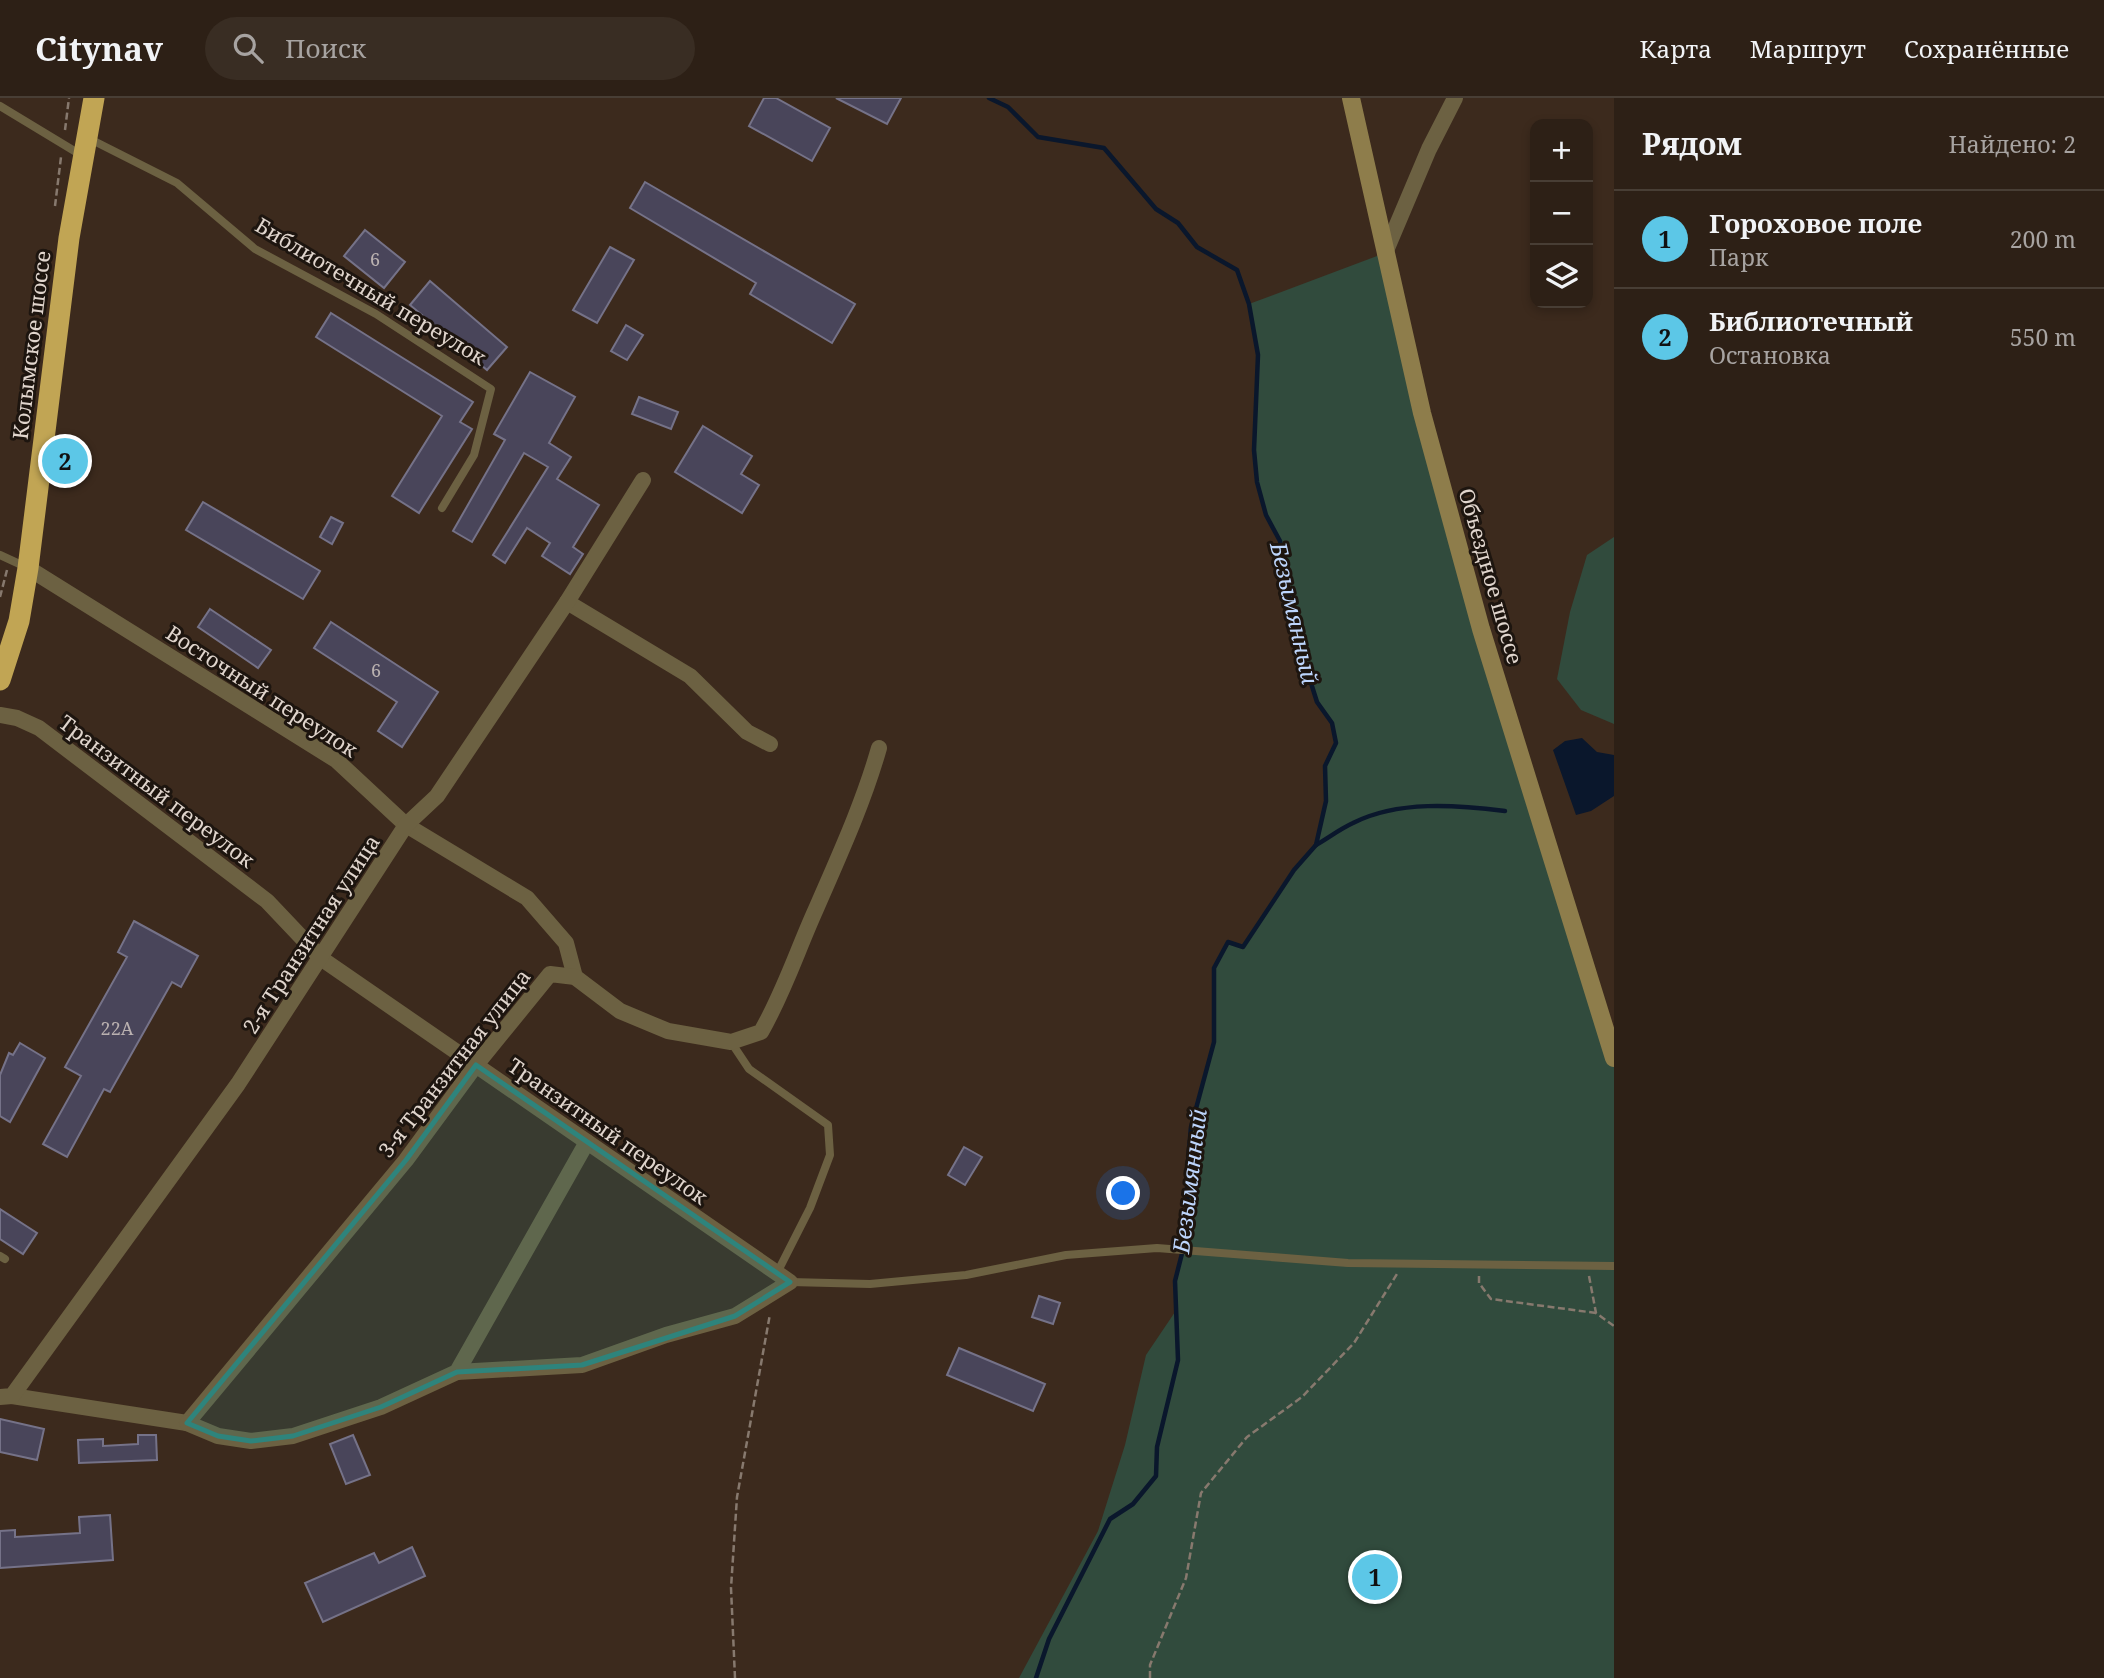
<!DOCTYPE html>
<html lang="ru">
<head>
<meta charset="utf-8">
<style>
	body { margin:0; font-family:"Noto Serif",serif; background:#392d23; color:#f1f3f6 }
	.controls { position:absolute; right:21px; top:21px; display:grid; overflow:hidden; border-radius:14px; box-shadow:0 4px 10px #0003 }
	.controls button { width:63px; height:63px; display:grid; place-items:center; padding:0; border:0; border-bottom:2px solid #483e35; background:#2d2016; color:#f1f3f6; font:35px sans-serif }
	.you { position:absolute; left:1124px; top:1096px; width:24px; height:24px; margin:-18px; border:5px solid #fff; border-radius:50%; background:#1a73e8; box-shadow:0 0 0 10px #1a73e833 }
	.badge { display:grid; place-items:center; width:46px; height:46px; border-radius:50%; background:#5cc7e7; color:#111; font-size:23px; font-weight:700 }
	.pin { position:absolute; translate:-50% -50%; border:4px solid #fff; box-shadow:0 2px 7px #0006 }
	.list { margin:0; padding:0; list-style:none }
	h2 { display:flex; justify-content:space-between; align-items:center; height:91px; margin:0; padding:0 28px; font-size:30px }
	h2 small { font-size:23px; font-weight:400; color:#a7a3a1 }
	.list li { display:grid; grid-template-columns:46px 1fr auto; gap:21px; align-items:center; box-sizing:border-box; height:98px; padding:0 28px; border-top:2px solid #483e35 }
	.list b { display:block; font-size:26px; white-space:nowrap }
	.list p { margin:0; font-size:23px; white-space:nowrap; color:#a7a3a1 }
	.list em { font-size:23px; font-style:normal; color:#a7a3a1 }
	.icon { flex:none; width:38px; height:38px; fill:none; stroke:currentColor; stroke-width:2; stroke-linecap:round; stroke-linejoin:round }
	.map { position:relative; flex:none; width:1614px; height:1580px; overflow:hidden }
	header { display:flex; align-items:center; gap:42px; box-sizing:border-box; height:98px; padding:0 35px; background:#2d2016; border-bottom:2px solid #483e35 }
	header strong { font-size:33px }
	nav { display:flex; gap:38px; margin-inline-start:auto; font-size:24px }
	.search { width:490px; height:63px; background:#392d23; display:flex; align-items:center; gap:18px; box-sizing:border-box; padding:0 24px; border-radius:38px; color:#a7a3a1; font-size:26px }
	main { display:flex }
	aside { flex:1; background:#2d2016 }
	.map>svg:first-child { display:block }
	.green { fill:#314b3d }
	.water { fill:#0a172c }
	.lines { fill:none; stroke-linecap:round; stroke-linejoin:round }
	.stream { stroke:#0a172c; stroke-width:4.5 }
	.building { fill:#49455a; stroke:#757288; stroke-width:2 }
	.path { stroke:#87796e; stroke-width:2.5; stroke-dasharray:7 3.5; stroke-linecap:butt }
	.lane { stroke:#6c6142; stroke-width:8 }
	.street { stroke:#6c6142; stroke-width:16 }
	.secondary { stroke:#8e7d4b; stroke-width:18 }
	.highway { stroke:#c1a554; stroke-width:21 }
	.marked { fill:#2e847c; fill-opacity:0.2; stroke:#2e847c; stroke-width:5; stroke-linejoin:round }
	.labels { text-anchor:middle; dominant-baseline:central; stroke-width:6; stroke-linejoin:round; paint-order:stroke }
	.number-label { font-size:18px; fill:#bab1b0 }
	.street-label { font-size:21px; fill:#e0d5cd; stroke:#1d150f }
	.water-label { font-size:23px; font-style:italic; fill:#bdd5fc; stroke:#1d150f }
</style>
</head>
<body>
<header>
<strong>Citynav</strong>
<div class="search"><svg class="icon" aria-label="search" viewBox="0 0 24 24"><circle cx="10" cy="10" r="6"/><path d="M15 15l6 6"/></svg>Поиск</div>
<nav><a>Карта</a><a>Маршрут</a><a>Сохранённые</a></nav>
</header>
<main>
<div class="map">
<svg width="1614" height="1580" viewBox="0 0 1614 1580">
	<rect width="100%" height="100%" fill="#3c2a1d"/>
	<g class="green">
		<polygon points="1385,155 1422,315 1614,960 1614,1580 1019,1580 1098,1433 1125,1347 1146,1257 1175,1214 1175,1183 1188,1132 1187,1077 1191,1029 1214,944 1214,870 1228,844 1243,848 1294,772 1315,747 1326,703 1325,668 1336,645 1332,625 1317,604 1304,563 1294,526 1280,443 1266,417 1257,384 1254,352 1258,257 1249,206"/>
		<polygon points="1614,439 1614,626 1581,612 1557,581 1570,514 1587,457"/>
	</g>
	<polygon class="water" points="1582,640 1597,654 1614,657 1614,698 1591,713 1576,717 1553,652 1565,643"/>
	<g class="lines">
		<g class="stream">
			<polyline points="989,0 1008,9 1038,39 1104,50 1156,111 1178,125 1197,149 1237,172 1249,206 1258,257 1254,352 1257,384 1266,417 1280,443 1294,526 1304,563 1317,604 1332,625 1336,645 1325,668 1326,703 1316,747 1294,772 1243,849 1228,844 1214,870 1214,944 1191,1029 1187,1077 1188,1132 1175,1183 1178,1262 1157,1349 1156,1378 1133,1406 1110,1421 1049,1541 1036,1580"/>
			<path d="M 1316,747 C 1328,740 1340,731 1353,725 C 1398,702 1457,707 1505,713"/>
		</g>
	</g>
	<g class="building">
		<polygon points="764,0 776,0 830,30 812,63 749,28"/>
		<polygon points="836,0 901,0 887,26"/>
		<polygon points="645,84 855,206 832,245 750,196 756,185 630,110"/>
		<polygon points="365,132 405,164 384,190 344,158"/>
		<polygon points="610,149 634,162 597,225 573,212"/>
		<polygon points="430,183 507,249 487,272 410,207"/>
		<polygon points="331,215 473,304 460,324 472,331 419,415 392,398 442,318 316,239"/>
		<polygon points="626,227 643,237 627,262 611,253"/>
		<polygon points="530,274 575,299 549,345 571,359 557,381 599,407 573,449 583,456 570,476 542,458 550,445 527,430 505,465 493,457 548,369 524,355 472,444 453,433 505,342 494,336"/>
		<polygon points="639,299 678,314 671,331 632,316"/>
		<polygon points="703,328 752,358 741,376 759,387 742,415 675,374"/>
		<polygon points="203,404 320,473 303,501 186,432"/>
		<polygon points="331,419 343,425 332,446 320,439"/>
		<polygon points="210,511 271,552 258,570 198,529"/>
		<polygon points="331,524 438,594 402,649 378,633 397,604 314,550"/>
		<polygon points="134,823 198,858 181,889 172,884 110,994 104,991 67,1059 43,1046 81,978 65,969 127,859 118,854"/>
		<polygon points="20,945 45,960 10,1024 0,1018 0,977 9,955 13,957"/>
		<polygon points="964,1049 982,1059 965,1087 948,1077"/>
		<polygon points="0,1111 37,1135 23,1156 0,1141"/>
		<polygon points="1039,1198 1060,1205 1053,1226 1032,1219"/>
		<polygon points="959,1250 1045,1286 1033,1313 947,1277"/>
		<polygon points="0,1321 44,1331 37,1362 0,1354"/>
		<polygon points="138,1337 156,1337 157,1362 79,1365 78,1342 103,1341 103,1348 138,1346"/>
		<polygon points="353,1337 370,1377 346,1386 330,1346"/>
		<polygon points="110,1417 113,1462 0,1470 0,1433 15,1432 15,1439 80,1435 79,1419"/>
		<polygon points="412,1449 425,1478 323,1524 305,1485 374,1455 379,1465"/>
	</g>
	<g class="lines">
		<g class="path">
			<polyline points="65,32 69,0"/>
			<polyline points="55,108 61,59"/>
			<polyline points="0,499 7,472"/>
			<polyline points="1479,1178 1479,1185 1491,1201 1596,1215"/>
			<polyline points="1589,1178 1596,1215 1614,1228"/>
			<polyline points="735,1580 731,1490 737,1399 770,1216"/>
			<polyline points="1150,1580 1150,1567 1186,1480 1201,1395 1247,1339 1302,1299 1354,1245 1397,1176"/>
		</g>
		<g class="lane">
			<polyline points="0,8 81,57"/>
			<polyline points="88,40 177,85 255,151 376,216 491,291 474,357 442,410"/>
			<polyline points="0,457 26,469"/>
			<polyline points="731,944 749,971 828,1027 830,1057 810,1110 777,1175"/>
			<polyline points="0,1158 5,1161"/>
			<polyline points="790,1184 870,1186 966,1177 1066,1157 1157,1150 1348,1165 1614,1168"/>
		</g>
		<g class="street">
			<polyline points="1385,155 1429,51 1455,0"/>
			<polyline points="28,470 336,662 406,727 527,800 566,845 575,879"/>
			<polyline points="567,504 690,578 747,634 770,646"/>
			<polyline points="0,617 17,620 39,630 267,803 322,861 790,1184 735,1218 666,1237 582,1267 457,1274"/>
			<path d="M 12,1298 L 187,1325 L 406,1062 L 476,967 L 550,876 L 575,879 L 620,913 L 668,933 L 731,944 L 761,934 C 784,894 797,853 816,811 C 839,758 863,706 879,650"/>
			<polyline points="0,1299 12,1298 238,986 406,727 437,698 567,504 643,382"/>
			<polyline points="187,1325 218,1338 251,1343 293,1338 381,1309 457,1274 587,1044"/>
		</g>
		<polyline class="secondary" points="1351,0 1422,315 1481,531 1614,960"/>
		<polyline class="highway" points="0,582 19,523 28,470 69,140 94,0"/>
	</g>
	<path class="marked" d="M 476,967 L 790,1184 L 735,1218 L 582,1267 L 457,1274 L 381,1309 L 293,1338 L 251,1343 L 218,1338 L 187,1325 L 406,1062 Z"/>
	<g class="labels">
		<g class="number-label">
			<text x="375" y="161">6</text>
			<text x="376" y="572">6</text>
			<text x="117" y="930">22А</text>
		</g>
		<g class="street-label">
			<text transform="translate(371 193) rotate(31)">Библиотечный переулок</text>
			<text transform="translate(31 247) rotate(-83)">Колымское шоссе</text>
			<text transform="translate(1491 478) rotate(74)">Объездное шоссе</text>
			<text transform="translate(262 593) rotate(33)">Восточный переулок</text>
			<text transform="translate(157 693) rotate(37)">Транзитный переулок</text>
			<text transform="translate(311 836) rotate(-57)">2-я Транзитная улица</text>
			<text transform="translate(454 965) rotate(-52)">3-я Транзитная улица</text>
			<text transform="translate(608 1033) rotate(35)">Транзитный переулок</text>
		</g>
		<g class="water-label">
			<text transform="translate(1295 515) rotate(77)">Безымянный</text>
			<text transform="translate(1189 1083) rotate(-83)">Безымянный</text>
		</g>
	</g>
</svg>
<div class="controls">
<button>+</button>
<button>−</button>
<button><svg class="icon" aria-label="layers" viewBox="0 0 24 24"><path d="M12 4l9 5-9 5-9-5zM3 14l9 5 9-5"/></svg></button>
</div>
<div class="you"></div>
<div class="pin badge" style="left:1375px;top:1479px">1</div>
<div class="pin badge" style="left:65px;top:363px">2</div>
</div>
<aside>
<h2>Рядом<small>Найдено: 2</small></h2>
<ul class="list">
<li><span class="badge">1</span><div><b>Гороховое поле</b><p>Парк</p></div><em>200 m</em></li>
<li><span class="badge">2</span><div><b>Библиотечный</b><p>Остановка</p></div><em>550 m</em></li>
</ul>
</aside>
</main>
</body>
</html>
